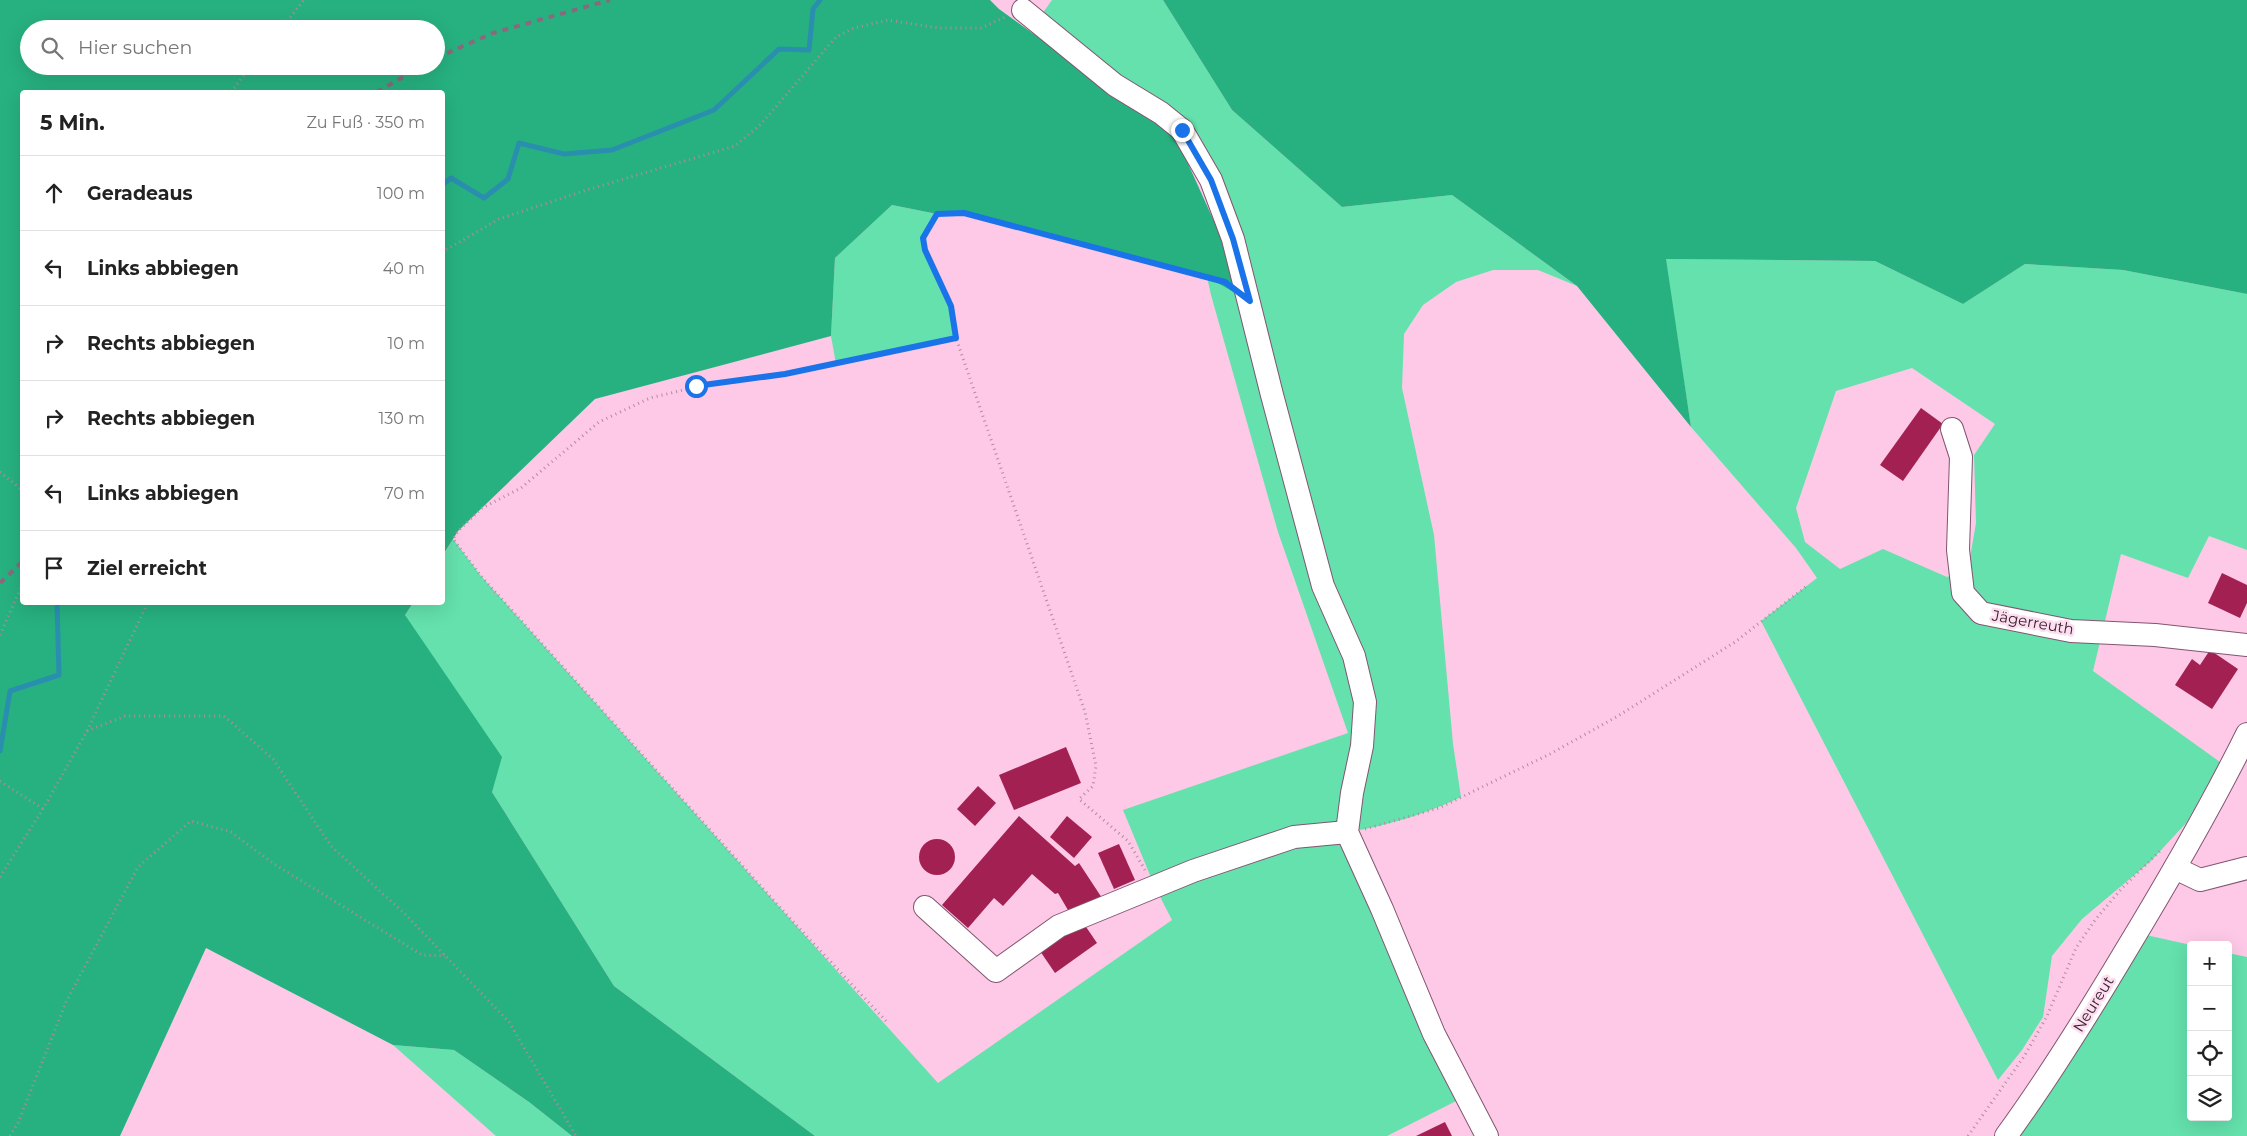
<!DOCTYPE html>
<html lang="de">
<head>
<meta charset="utf-8">
<style>
	body { margin:0; font-family:Montserrat,sans-serif; background:#f2f2f2; color:#222 }
	.controls { position:absolute; right:15px; bottom:15px; display:grid; overflow:hidden; border-radius:5px; box-shadow:0 5px 20px #0002 }
	.controls button { width:45px; height:45px; display:grid; place-items:center; padding:0; border:0; border-bottom:1px solid #e0e0e0; background:#fff; color:#222; font:25px sans-serif }
	.stop { position:absolute; width:15px; height:15px; margin:-11px; border:4px solid #1a73e8; border-radius:50%; background:#fff }
	.stop.end { background:#1a73e8; border-color:#fff; box-shadow:0 1px 5px #0008 }
	.list { margin:0; padding:0; list-style:none }
	h2 { display:flex; justify-content:space-between; align-items:center; height:65px; margin:0; padding:0 20px; font-size:21px }
	h2 small { font-size:16px; font-weight:400; color:#767676 }
	.list li { display:grid; grid-template-columns:32px 1fr auto; gap:15px; align-items:center; box-sizing:border-box; height:75px; padding:0 20px; border-top:1px solid #e0e0e0 }
	.list b { display:block; font-size:19px; white-space:nowrap }
	.list em { font-size:16px; font-style:normal; color:#767676 }
	.icon { flex:none; width:28px; height:28px; fill:none; stroke:currentColor; stroke-width:2; stroke-linecap:round; stroke-linejoin:round }
	.map { position:relative; flex:none; width:2247px; height:1136px; overflow:hidden }
	.search { position:absolute; background:#fff; box-shadow:0 5px 20px #0002; left:20px; top:20px; width:425px; height:55px; display:flex; align-items:center; gap:12px; box-sizing:border-box; padding:0 18px; border-radius:28px; color:#767676; font-size:19px }
	.panel { position:absolute; background:#fff; box-shadow:0 5px 20px #0002; left:20px; top:90px; width:425px; height:515px; border-radius:5px }
	.map>svg:first-child { display:block }
	.green { fill:#64e1ad; fill-rule:evenodd }
	.forest { fill:#27b180; fill-rule:evenodd }
	.lines { fill:none; stroke-linecap:round; stroke-linejoin:round }
	.stream { stroke:#2a8faf; stroke-width:5 }
	.building { fill:#a32053 }
	.minor-casing { stroke:#825570; stroke-width:24 }
	.path { stroke:#b38ba2; stroke-width:3; stroke-dasharray:1 4; stroke-linecap:butt }
	.minor { stroke:#fff; stroke-width:22 }
	.rail { stroke:#8a697c; stroke-width:4; stroke-dasharray:6 6; stroke-linecap:butt }
	.route { stroke:#1a73e8; stroke-width:6 }
	.labels { text-anchor:middle; dominant-baseline:central; stroke-width:5; stroke-linejoin:round; paint-order:stroke }
	.street-label { font-size:15px; fill:#321f2a; stroke:#fdddef }
</style>
</head>
<body>
<div class="map">
<svg width="2247" height="1136" viewBox="0 0 2247 1136">
	<rect width="100%" height="100%" fill="#fdc9e6"/>
	<g class="green">
		<path d="M 1052,0 L 1163,0 L 1232,110 L 1342,207 L 1452,195 L 1577,286 L 1538,270 L 1493,270 L 1456,282 L 1423,305 L 1404,334 L 1402,388 L 1434,535 L 1453,744 L 1461,797 C 1426,814 1386,826 1348,832 L 1466,1096 L 1387,1136 L 815,1136 L 614,986 L 492,792 L 405,615 L 413,603 L 442,602 L 443,556 L 453,539 L 481,576 L 938,1083 L 1172,920 L 1155,887 L 1123,810 L 1348,733 L 1278,532 L 1211,295 L 1207,277 L 1225,282 L 1211,180 L 1037,21 Z"/>
		<polygon points="892,205 937,214 923,238 925,250 951,306 956,338 836,364 831,336 835,258"/>
		<path d="M 1665,259 L 1875,261 L 1963,304 L 2025,264 L 2123,270 L 2247,294 L 2247,550 L 2209,536 L 2188,578 L 2121,554 L 2093,671 L 2220,762 L 2187,822 L 2151,861 L 2082,919 L 2052,956 L 2043,1017 L 2022,1050 L 1998,1080 L 1761,621 L 1817,578 L 1796,548 L 1691,427 ZM 1912,368 L 1995,424 L 1974,455 L 1976,523 L 1968,569 L 1947,577 L 1883,549 L 1840,569 L 1805,542 L 1796,508 L 1836,391 Z"/>
		<polygon points="2146,935 2191,945 2191,1117 2228,1117 2228,953 2247,957 2247,1136 2006,1136"/>
		<polygon points="393,1045 454,1050 529,1102 572,1136 496,1136"/>
	</g>
	<g class="forest">
		<path d="M 0,0 L 990,0 L 999,9 L 1176,137 L 1250,301 L 1207,277 L 964,213 L 937,214 L 892,205 L 835,258 L 831,336 L 595,399 L 458,531 L 443,555 L 442,92 L 22,92 L 22,602 L 413,603 L 405,615 L 502,757 L 492,792 L 614,986 L 815,1136 L 572,1136 L 529,1102 L 454,1050 L 393,1045 L 206,948 L 120,1136 L 0,1136 ZM 29,29 L 436,29 L 436,66 L 29,66 Z"/>
		<polygon points="1163,0 2247,0 2247,294 2123,270 2025,264 1963,304 1875,261 1666,259 1691,427 1577,286 1452,195 1342,207 1232,110"/>
	</g>
	<g class="lines">
		<g class="stream">
			<polyline points="442,185 451,178 484,198 508,179 519,143 564,154 612,150 714,110 779,49 809,50 813,9 820,0"/>
			<polyline points="0,751 10,691 59,675 57,602"/>
		</g>
	</g>
	<g class="building">
		<polygon points="1921,408 1943,424 1903,481 1880,465"/>
		<polygon points="2222,573 2247,585 2247,603 2240,618 2208,603"/>
		<polygon points="2210,650 2238,669 2212,709 2175,685 2192,659 2200,665"/>
		<polygon points="1066,747 1081,783 1014,810 999,775"/>
		<polygon points="978,786 996,803 975,826 957,809"/>
		<polygon points="1019,816 1075,866 1079,863 1102,898 1072,917 1058,893 1055,894 1032,874 1003,906 994,898 968,928 942,905"/>
		<polygon points="1067,816 1092,837 1074,858 1050,837"/>
		<circle cx="937" cy="857" r="18"/>
		<polygon points="1119,844 1135,880 1114,889 1098,853"/>
		<polygon points="1082,921 1097,943 1055,973 1040,951"/>
		<polygon points="1445,1122 1452,1136 1416,1136"/>
	</g>
	<g class="lines">
		<g class="minor-casing">
			<g id="minor">
				<polyline points="1023,10 1115,85 1161,113 1182,130 1211,180 1233,239 1272,395 1323,586 1354,656 1365,702 1362,746 1352,793 1347,832 1382,909 1434,1034 1487,1136"/>
				<polyline points="1952,429 1961,457 1958,550 1963,593 1981,613 2071,631 2155,635 2247,645"/>
				<polyline points="2175,868 2200,880 2247,868"/>
				<polyline points="925,907 996,971 1059,926 1193,871 1294,837 1347,832"/>
				<path d="M 2006,1136 C 2049,1077 2088,1014 2125,952 C 2168,881 2210,809 2247,734"/>
			</g>
		</g>
		<g class="path">
			<polyline points="281,29 304,0"/>
			<polyline points="231,92 251,66"/>
			<polyline points="442,252 499,219 587,190 735,146 761,124 836,37 854,28 888,20 938,28 981,28 1005,17"/>
			<polyline points="0,472 22,490"/>
			<polyline points="0,635 22,585"/>
			<polyline points="87,731 125,716 224,716 273,759 331,846 405,914 509,1022 576,1136"/>
			<polyline points="0,781 43,809"/>
			<polyline points="1365,829 1439,808 1550,754 1618,716 1735,642 1808,585"/>
			<polyline points="1145,870 1128,841 1079,799 1093,786 1096,766 1085,712 956,338 951,306 925,250 923,238 937,214 964,213 1225,282"/>
			<polyline points="0,877 43,809 87,731 148,602"/>
			<polyline points="886,1021 786,914 481,576 453,539 458,531 482,508 521,488 599,422 650,398 696,387 785,375 956,338"/>
			<polyline points="10,1136 18,1123 66,1002 138,867 191,821 231,832 274,864 422,955 445,956"/>
			<polyline points="1968,1136 2025,1055 2047,1016 2076,948 2095,920 2123,887 2160,851"/>
		</g>
		<use href="#minor" class="minor"/>
		<g class="rail">
			<polyline points="436,58 493,33 610,0"/>
			<polyline points="377,92 422,66"/>
			<polyline points="0,583 22,562"/>
		</g>
	</g>
	<g class="lines">
		<polyline class="route" points="696,386 785,374 956,338 951,306 925,250 923,238 937,214 964,213 1225,282 1250,301 1233,239 1211,180 1182,130"/>
	</g>
	<g class="labels">
		<g class="street-label">
			<text transform="translate(2033 622) rotate(10)">Jägerreuth</text>
			<text transform="translate(2093 1004) rotate(-58)">Neureut</text>
		</g>
	</g>
</svg>
<div class="controls">
<button>+</button>
<button>−</button>
<button><svg class="icon" aria-label="locate" viewBox="0 0 24 24"><circle cx="12" cy="12" r="6"/><path d="M12 2v4M12 18v4M2 12h4M18 12h4"/></svg></button>
<button><svg class="icon" aria-label="layers" viewBox="0 0 24 24"><path d="M12 4l9 5-9 5-9-5zM3 14l9 5 9-5"/></svg></button>
</div>
<div class="stop" style="left:696px;top:386px"></div>
<div class="stop end" style="left:1182px;top:130px"></div>
<div class="search"><svg class="icon" aria-label="search" viewBox="0 0 24 24"><circle cx="10" cy="10" r="6"/><path d="M15 15l6 6"/></svg>Hier suchen</div>
<section class="panel">
<h2>5 Min.<small>Zu Fuß · 350 m</small></h2>
<ul class="list">
<li><svg class="icon" aria-label="ahead" viewBox="0 0 24 24"><path d="M12 20V5M6 11l6-6 6 6"/></svg><div><b>Geradeaus</b></div><em>100 m</em></li>
<li><svg class="icon" aria-label="left" viewBox="0 0 24 24"><path d="M17 20v-9H6M10 6l-5 5 5 5"/></svg><div><b>Links abbiegen</b></div><em>40 m</em></li>
<li><svg class="icon" aria-label="right" viewBox="0 0 24 24"><path d="M7 20v-9h11M14 6l5 5-5 5"/></svg><div><b>Rechts abbiegen</b></div><em>10 m</em></li>
<li><svg class="icon" aria-label="right" viewBox="0 0 24 24"><path d="M7 20v-9h11M14 6l5 5-5 5"/></svg><div><b>Rechts abbiegen</b></div><em>130 m</em></li>
<li><svg class="icon" aria-label="left" viewBox="0 0 24 24"><path d="M17 20v-9H6M10 6l-5 5 5 5"/></svg><div><b>Links abbiegen</b></div><em>70 m</em></li>
<li><svg class="icon" aria-label="arrive" viewBox="0 0 24 24"><path d="M6 21V4h12l-3 4 3 4H6"/></svg><div><b>Ziel erreicht</b></div></li>
</ul>
</section>
</div>
</body>
</html>
